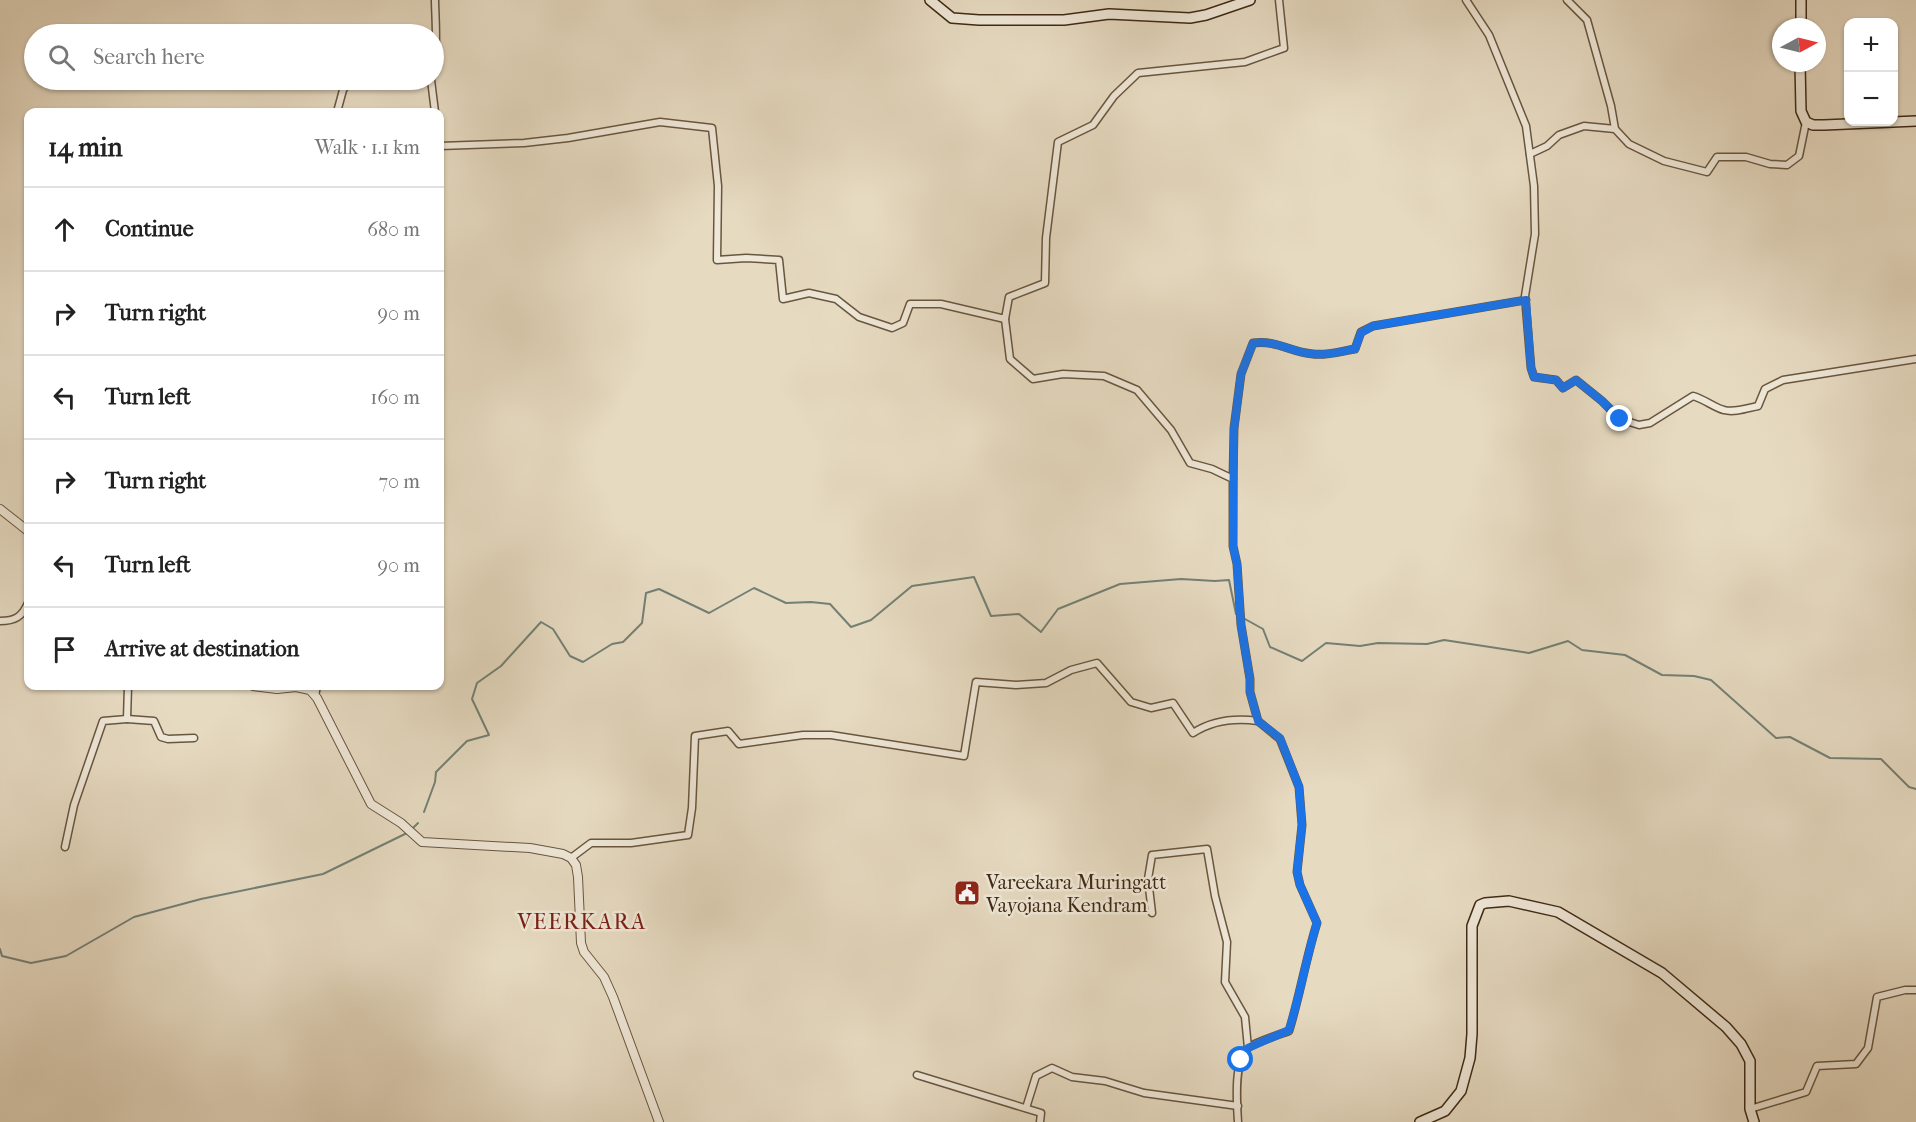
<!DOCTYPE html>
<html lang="en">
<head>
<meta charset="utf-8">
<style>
	body { margin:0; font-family:"IM FELL French Canon",serif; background:#f2f2f2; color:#222 }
	.controls { position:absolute; right:18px; top:18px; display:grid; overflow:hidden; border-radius:12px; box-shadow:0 2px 4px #0004 }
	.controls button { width:54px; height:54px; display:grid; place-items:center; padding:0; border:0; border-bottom:2px solid #e0e0e0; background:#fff; color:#222; font:30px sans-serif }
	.compass { position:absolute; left:1772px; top:18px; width:54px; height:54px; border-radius:50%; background:#fff; box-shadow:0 2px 4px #0004; rotate:83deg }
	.stop { position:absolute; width:18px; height:18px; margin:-14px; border:4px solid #1a73e8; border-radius:50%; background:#fff }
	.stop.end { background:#1a73e8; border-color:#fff; box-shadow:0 2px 6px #0008 }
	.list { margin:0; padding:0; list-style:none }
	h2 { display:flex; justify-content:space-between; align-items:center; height:78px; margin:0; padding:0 24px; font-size:26px }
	h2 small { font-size:20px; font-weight:400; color:#767676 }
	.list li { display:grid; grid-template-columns:39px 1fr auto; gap:18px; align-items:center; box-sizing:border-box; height:84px; padding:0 24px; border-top:2px solid #e0e0e0 }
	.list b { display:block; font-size:22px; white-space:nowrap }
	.list em { font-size:20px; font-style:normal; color:#767676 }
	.icon { flex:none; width:33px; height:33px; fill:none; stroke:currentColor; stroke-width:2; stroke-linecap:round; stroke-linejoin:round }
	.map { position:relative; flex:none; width:1916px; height:1122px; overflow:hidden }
	.search { position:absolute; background:#fff; box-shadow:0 2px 4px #0004; left:24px; top:24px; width:420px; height:66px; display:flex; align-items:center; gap:15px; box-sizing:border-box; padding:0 21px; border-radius:33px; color:#767676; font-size:22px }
	.panel { position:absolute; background:#fff; box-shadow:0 2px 4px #0004; left:24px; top:108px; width:420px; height:582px; border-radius:12px }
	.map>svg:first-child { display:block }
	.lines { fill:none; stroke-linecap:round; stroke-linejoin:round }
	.stream { stroke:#738075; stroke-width:2 }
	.minor-casing { stroke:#68563f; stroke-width:9 }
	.tertiary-casing { stroke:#68563f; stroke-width:10 }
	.secondary-casing { stroke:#3e2a14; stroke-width:12 }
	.minor { stroke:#efe7d7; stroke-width:6 }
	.tertiary { stroke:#efe7d7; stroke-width:8 }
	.secondary { stroke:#efe7d7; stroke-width:9 }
	.route { stroke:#1a73e8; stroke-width:8 }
	.labels { text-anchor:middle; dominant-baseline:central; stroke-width:5; stroke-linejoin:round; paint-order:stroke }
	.poi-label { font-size:20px; fill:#3e2a14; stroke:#efe7d7; text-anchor:start }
	.quarter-label { font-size:22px; letter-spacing:1.5px; fill:#7a1f14; stroke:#efe7d7 }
</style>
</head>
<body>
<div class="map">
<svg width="1916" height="1122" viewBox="0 0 1916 1122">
	<rect width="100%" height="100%" fill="#e6dac1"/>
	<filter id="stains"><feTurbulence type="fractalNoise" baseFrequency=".00333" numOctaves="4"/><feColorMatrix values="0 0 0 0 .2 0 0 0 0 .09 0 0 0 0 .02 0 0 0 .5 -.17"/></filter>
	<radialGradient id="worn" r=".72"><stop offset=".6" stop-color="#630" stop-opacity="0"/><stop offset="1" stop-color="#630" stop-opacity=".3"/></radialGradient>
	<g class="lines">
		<g class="stream">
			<polyline points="424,812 435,782 436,772 467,741 489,735 472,699 477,683 501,666 541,622 553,629 570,656 583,662 612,644 623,642 642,623 646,593 659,589 709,613 754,588 786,603 811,602 830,604 851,627 871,620 912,586 974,577 991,616 1019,614 1041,632 1058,609 1120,584 1181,579 1215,581 1229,580 1236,614 1263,629 1270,647 1302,661 1326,643 1360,646 1378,643 1427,644 1444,640 1529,653 1568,641 1582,650 1625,655 1662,675 1694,676 1711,680 1776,738 1790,737 1830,758 1881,759 1909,787 1916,789"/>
			<polyline points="412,829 418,823"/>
			<polyline points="0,949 2,956 31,963 66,956 134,917 201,899 323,874 407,833"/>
		</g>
		<g class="minor-casing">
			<g id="minor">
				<path d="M 1466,0 L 1489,35 L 1526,126 L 1534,186 L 1535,234 L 1525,296 L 1531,368 L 1534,377 L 1556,380 L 1563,388 L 1576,380 L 1602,401 L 1620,419 L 1639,425 L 1650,423 L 1693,396 C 1704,399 1715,408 1724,410 C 1734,413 1748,408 1758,406 L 1765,389 L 1783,380 L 1916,359"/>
				<polyline points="1567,0 1587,20 1611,106 1615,129"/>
				<path d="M 434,59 C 438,50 435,13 435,0"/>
				<polyline points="431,80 435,112"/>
				<polyline points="337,112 343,90 350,80"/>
				<polyline points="440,146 524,143 568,138 660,122 712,128 718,186 717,260 746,258 779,260 783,299 809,293 836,299 859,317 892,328 903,323 910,304 941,304 1005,319 1009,297 1045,283 1046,238 1058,142 1093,125 1114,96 1138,73 1245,62 1284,48 1279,0"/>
				<polyline points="1530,154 1547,146 1559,135 1584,126 1615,129 1629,144 1664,161 1707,172 1717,157 1746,157 1770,164 1787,165 1799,156 1806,122"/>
				<path d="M 1005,319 L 1010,359 L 1033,379 L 1063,374 L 1104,376 L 1137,390 L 1171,430 L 1190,463 L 1212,469 L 1233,479 L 1233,546 L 1237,564 L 1241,625 L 1250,679 L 1250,692 L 1258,721 L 1280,739 L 1299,787 L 1302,825 L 1297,872 L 1300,885 L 1317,923 C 1306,958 1300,995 1289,1031 C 1278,1035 1257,1042 1249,1047 C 1233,1058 1237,1105 1238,1122"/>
				<path d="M 1233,479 L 1234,428 L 1241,374 L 1253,343 C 1278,340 1289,352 1313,354 C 1326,356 1342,351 1355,349 L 1361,332 L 1373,326 L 1526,300"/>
				<path d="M 0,621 C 15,621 22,617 28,603"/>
				<polyline points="315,696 317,686"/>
				<polyline points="127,719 154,721 161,737 168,739 194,738"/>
				<polyline points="65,847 74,805 103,721 127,719 128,686"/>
				<path d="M 571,858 L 591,843 L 631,843 L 688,835 L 692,808 L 695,736 L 728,731 L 739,744 L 803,735 L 831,735 L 964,756 L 976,682 L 1016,685 L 1046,683 L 1071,670 L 1097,663 L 1131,702 L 1151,708 L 1173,703 L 1193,733 C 1213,720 1236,718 1258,721"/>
				<polyline points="1152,913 1148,879 1152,855 1207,849 1215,896 1227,942 1225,982 1245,1017 1248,1048"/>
				<polyline points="917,1075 1041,1113 1040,1122"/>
				<polyline points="1026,1108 1036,1076 1052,1068 1072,1077 1105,1081 1144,1093 1238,1106"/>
				<polyline points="1750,1109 1806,1092 1817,1066 1856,1064 1868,1048 1877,997 1905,990 1916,990"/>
			</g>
		</g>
		<g class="tertiary-casing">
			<g id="tertiary">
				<polyline points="0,509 28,531"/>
				<polyline points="253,686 277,689 296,687 310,690 317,698 371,804 401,823 422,842 530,848 563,854 571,858 576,865 578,877 581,943 584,952 604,977 613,997 659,1122"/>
			</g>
		</g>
		<g class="secondary-casing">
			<g id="secondary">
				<polyline points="930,0 952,18 979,20 1064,20 1109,14 1190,18 1206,15 1250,0"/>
				<polyline points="1801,27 1801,0"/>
				<polyline points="1800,63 1801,111 1806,122 1813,125 1824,125 1916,121"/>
				<polyline points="1420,1122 1445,1111 1461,1091 1470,1058 1472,1034 1472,926 1480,905 1485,903 1509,901 1558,912 1662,973 1726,1027 1741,1044 1750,1061 1750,1109 1754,1122"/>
			</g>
		</g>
		<use href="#minor" class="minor"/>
		<use href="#tertiary" class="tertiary"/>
		<use href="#secondary" class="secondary"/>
	</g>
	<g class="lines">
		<path class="route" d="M 1241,1060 L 1248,1048 L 1289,1030 C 1300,995 1306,959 1317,923 L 1300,885 L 1297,872 L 1302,825 L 1299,787 L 1280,738 L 1258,721 L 1250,692 L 1250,679 L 1241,625 L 1237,564 L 1233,546 L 1234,429 L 1241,374 L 1253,343 C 1278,340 1289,352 1313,354 C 1326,356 1342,351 1355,349 L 1361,333 L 1373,326 L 1526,300 L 1531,368 L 1534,377 L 1556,380 L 1563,388 L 1576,380 L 1602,401 L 1620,419"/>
	</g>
	<defs>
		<g id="civic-square" transform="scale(1.35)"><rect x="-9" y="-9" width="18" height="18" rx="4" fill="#8f2418" stroke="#efe7d7"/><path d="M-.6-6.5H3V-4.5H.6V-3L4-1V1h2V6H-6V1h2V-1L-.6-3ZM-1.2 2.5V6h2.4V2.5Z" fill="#fff"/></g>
	</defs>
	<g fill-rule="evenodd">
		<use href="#civic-square" x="967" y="893"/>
	</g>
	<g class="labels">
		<g class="poi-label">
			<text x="986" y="882">Vareekara Muringatt<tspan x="986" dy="23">Vayojana Kendram</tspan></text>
		</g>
		<g class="quarter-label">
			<text x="582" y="922">VEERKARA</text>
		</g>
	</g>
	<rect width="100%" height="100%" filter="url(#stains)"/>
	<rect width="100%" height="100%" fill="url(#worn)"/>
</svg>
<div class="controls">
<button>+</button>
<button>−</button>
</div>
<svg class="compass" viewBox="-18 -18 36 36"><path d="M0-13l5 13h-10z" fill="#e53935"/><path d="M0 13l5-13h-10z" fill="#767676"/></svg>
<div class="stop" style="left:1241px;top:1060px"></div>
<div class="stop end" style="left:1620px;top:419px"></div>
<div class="search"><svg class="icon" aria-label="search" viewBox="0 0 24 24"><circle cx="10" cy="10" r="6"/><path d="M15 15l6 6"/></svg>Search here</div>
<section class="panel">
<h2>14 min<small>Walk · 1.1 km</small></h2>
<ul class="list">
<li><svg class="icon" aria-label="ahead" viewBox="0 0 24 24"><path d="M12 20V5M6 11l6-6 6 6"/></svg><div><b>Continue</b></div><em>680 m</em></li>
<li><svg class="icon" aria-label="right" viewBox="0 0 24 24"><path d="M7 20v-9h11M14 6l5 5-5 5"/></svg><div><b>Turn right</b></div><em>90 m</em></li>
<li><svg class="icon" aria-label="left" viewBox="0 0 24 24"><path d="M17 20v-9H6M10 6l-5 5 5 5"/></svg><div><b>Turn left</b></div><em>160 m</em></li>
<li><svg class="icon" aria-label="right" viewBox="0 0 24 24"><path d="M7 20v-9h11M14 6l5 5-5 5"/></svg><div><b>Turn right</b></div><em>70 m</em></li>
<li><svg class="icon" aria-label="left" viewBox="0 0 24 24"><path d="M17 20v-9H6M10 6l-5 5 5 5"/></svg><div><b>Turn left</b></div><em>90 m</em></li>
<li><svg class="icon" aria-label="arrive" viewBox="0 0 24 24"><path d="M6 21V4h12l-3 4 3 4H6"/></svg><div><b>Arrive at destination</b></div></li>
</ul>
</section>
</div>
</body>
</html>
